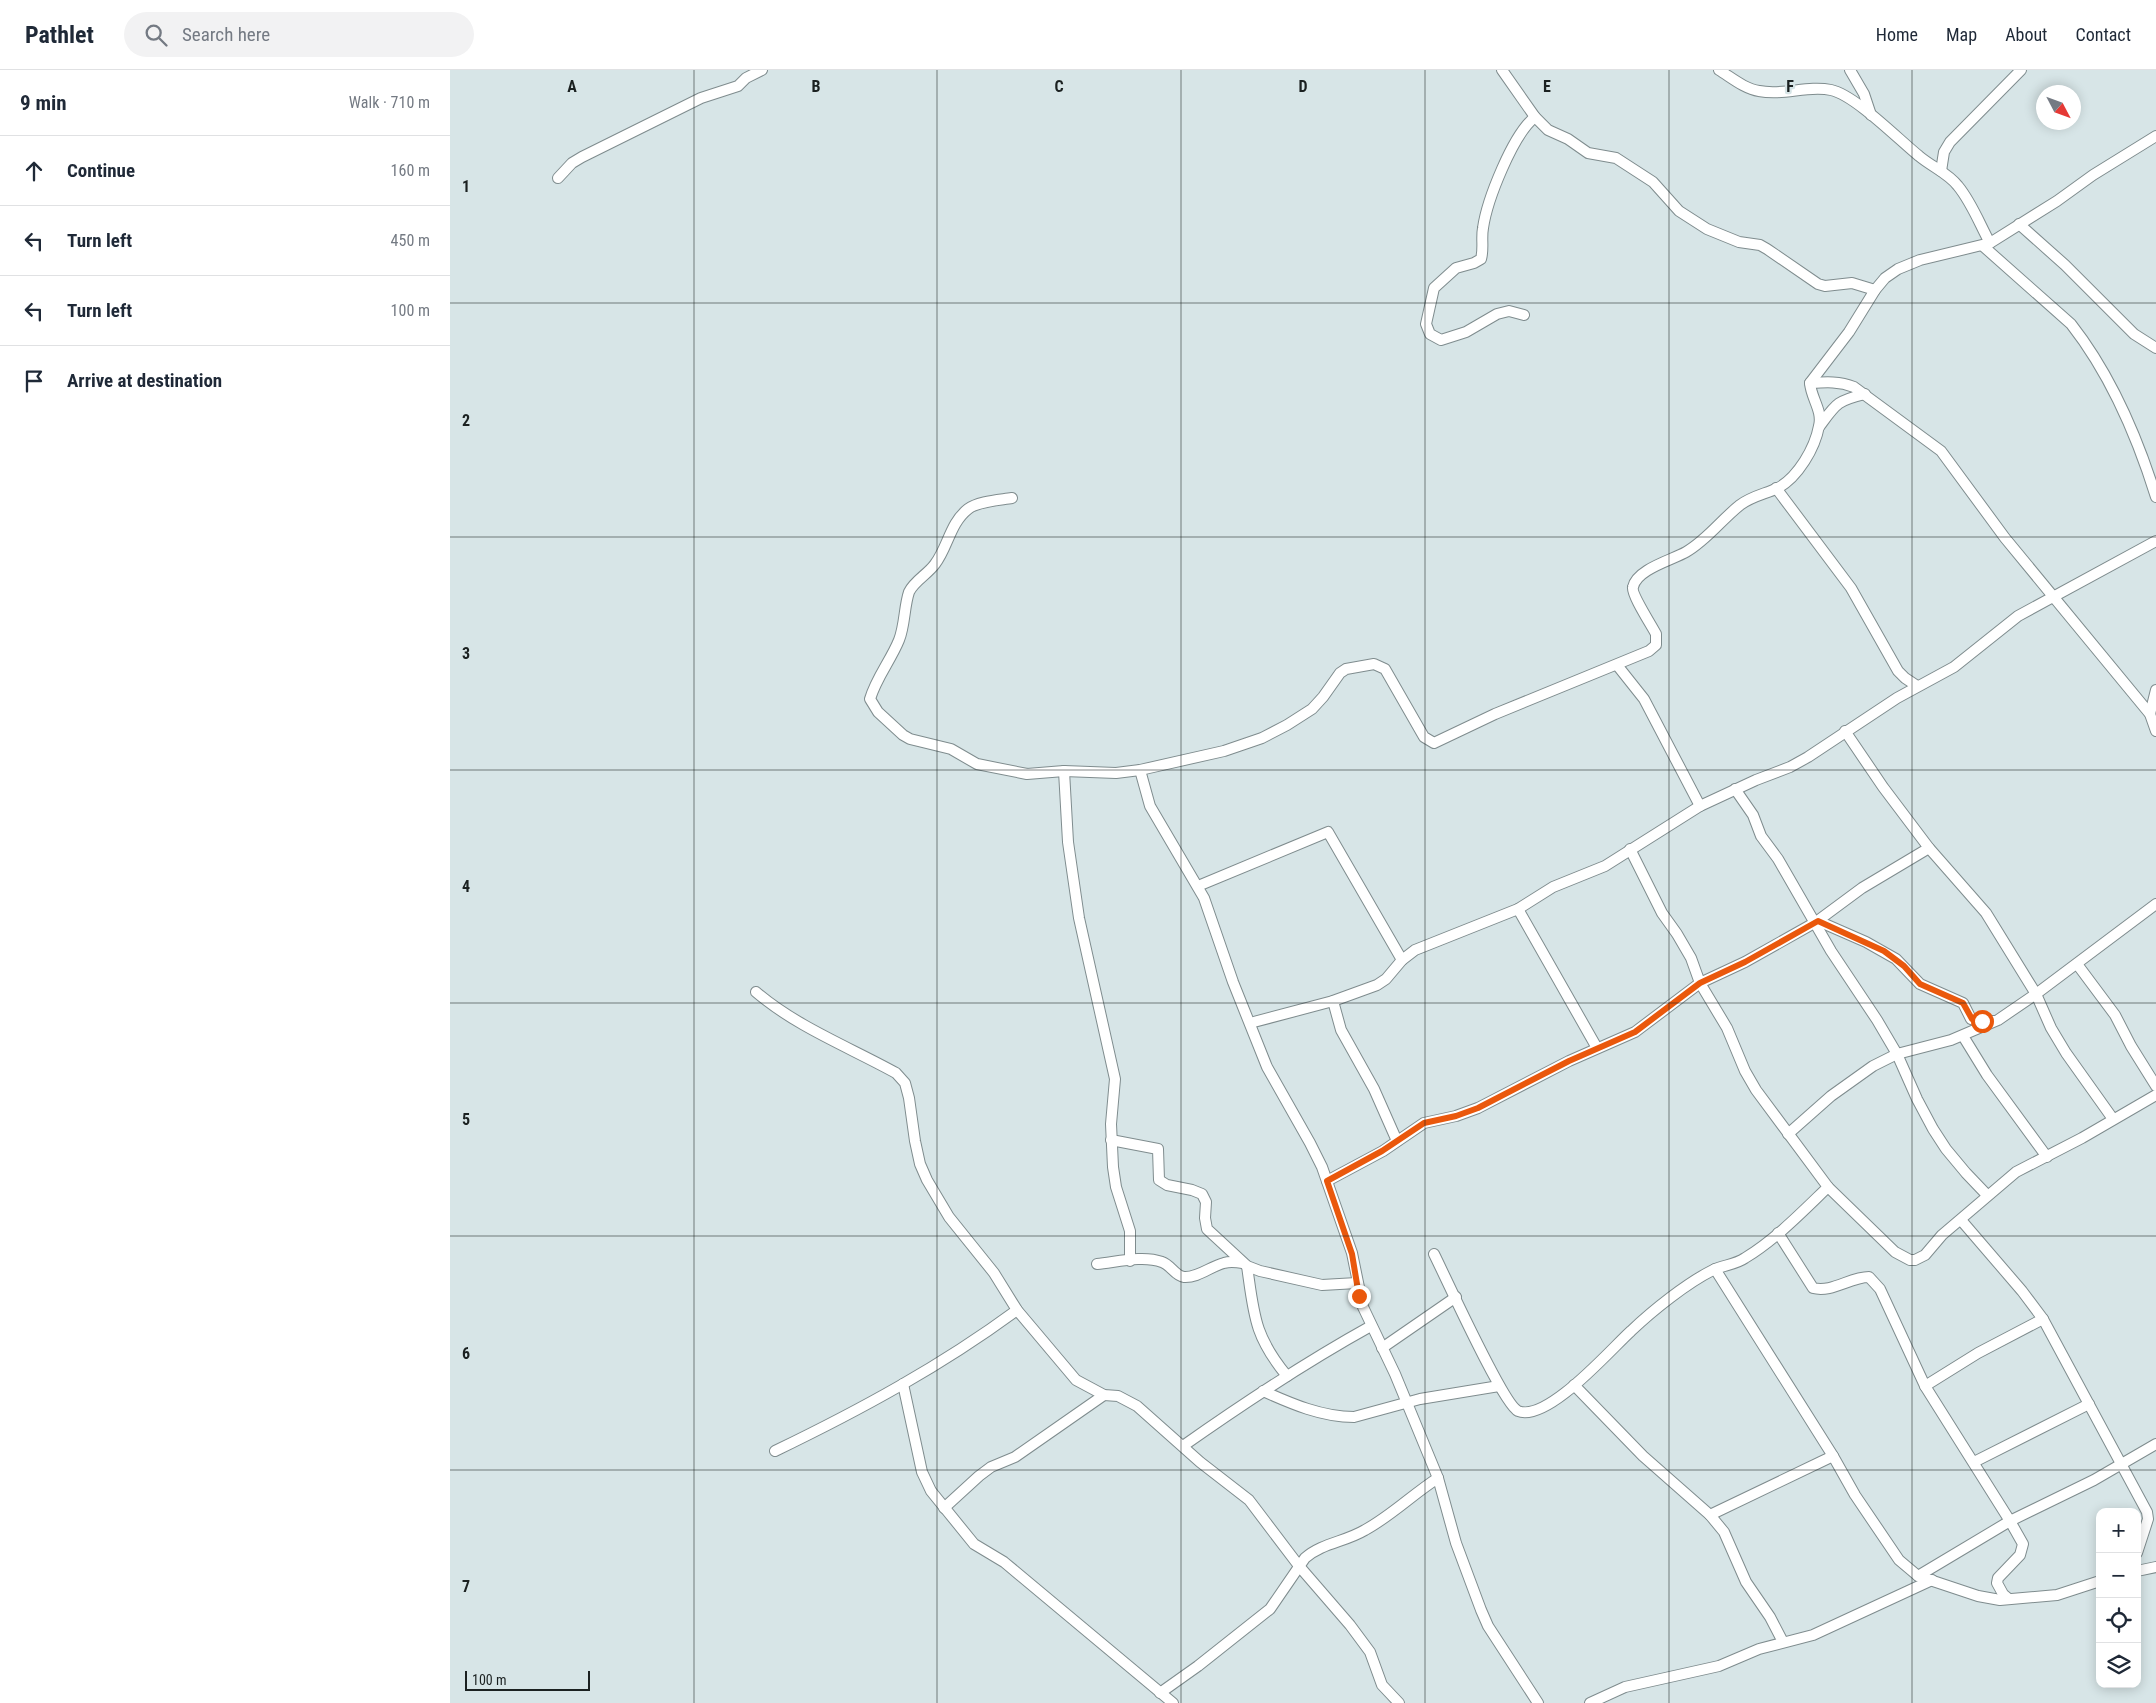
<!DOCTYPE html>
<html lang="en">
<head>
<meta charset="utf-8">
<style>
	body { margin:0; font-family:"Roboto Condensed",sans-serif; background:#f2f2f3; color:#1f2937 }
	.controls { position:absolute; right:15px; bottom:15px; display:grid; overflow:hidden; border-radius:10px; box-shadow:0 2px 12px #0003 }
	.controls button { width:45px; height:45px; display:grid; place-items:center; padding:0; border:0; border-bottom:1px solid #e0e1e3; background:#fff; color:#1f2937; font:25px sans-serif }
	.compass { position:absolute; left:1586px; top:15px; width:45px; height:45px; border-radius:50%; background:#fff; box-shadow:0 2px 12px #0003; rotate:131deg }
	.scale { position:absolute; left:15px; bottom:12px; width:125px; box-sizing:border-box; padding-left:5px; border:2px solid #1b2121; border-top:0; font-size:14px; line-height:18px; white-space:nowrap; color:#1b2121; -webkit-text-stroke:4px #d7e5e7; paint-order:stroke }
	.stop { position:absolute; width:15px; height:15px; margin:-11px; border:4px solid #ea580c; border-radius:50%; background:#fff }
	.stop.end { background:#ea580c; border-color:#fff; box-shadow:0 1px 5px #0008 }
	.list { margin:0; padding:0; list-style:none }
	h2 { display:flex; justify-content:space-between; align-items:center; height:65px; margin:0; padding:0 20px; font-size:21px }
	h2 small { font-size:16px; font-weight:400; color:#747a83 }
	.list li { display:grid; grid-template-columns:32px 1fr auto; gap:15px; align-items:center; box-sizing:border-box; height:70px; padding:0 20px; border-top:1px solid #e0e1e3 }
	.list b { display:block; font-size:19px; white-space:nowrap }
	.list em { font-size:16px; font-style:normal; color:#747a83 }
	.icon { flex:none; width:28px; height:28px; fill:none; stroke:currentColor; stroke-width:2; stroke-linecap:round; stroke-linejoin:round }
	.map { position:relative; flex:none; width:1706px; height:1633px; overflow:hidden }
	header { display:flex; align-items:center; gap:30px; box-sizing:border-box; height:70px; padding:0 25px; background:#fff; border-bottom:1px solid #e0e1e3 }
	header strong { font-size:24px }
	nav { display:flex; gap:28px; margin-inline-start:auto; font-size:18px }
	.search { width:350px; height:45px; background:#f2f2f3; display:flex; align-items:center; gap:12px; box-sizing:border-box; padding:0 18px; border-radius:28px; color:#747a83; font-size:19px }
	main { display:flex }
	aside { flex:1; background:#fff }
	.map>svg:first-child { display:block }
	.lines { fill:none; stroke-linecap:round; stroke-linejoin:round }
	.street-casing { stroke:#7f8c8e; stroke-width:12 }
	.street { stroke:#fff; stroke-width:10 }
	.route { stroke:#ea580c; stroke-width:6 }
	.grid { fill:none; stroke:#1b2121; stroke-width:1; stroke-opacity:0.55 }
	.grid-label { font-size:16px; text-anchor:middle; font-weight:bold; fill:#1b2121; stroke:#d7e5e7; stroke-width:4.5; stroke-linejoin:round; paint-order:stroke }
</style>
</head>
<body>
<header>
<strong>Pathlet</strong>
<div class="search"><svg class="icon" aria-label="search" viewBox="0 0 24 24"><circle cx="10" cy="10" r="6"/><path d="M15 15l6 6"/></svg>Search here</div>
<nav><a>Home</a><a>Map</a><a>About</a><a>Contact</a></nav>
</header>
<main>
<aside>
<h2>9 min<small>Walk · 710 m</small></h2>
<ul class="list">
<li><svg class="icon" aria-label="ahead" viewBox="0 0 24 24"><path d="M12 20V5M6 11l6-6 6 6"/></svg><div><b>Continue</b></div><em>160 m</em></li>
<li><svg class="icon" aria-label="left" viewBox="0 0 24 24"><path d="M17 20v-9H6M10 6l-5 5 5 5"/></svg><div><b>Turn left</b></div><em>450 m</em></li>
<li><svg class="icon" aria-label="left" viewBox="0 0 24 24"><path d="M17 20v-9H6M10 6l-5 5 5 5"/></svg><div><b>Turn left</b></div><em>100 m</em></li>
<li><svg class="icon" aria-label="arrive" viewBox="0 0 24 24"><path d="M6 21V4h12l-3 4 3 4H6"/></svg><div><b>Arrive at destination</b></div></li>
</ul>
</aside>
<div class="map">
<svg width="1706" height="1633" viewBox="0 0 1706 1633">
	<rect width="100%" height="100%" fill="#d7e5e7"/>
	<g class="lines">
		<g class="street-casing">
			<g id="street">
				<polyline points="1052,0 1085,47 1098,60 1118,69 1138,83 1166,88 1203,112 1229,141 1257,159 1289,172 1310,175 1317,179 1368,214 1375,216 1402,213 1425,220"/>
				<path d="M 1269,0 C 1282,8 1295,19 1309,21 C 1334,26 1357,15 1381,20 C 1405,25 1449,70 1469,86 C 1482,97 1498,103 1508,116 C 1522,133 1530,155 1540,173"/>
				<polyline points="1400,0 1414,24 1421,45"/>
				<polyline points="1491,101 1494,82 1500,72 1571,0"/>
				<polyline points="108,108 122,93 132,87 251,28 288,16 296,8 312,0"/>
				<polyline points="1569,154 1615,195 1684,264 1706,278"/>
				<path d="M 1533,176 L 1621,254 C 1661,305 1687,366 1706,427"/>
				<path d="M 1074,245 L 1059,241 L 1047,244 L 1016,262 L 991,270 L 980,264 L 976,254 L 984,218 L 1006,198 L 1024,193 L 1031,189 C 1034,179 1031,168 1033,158 C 1037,130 1063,64 1085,47"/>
				<path d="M 1360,313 C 1376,312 1389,311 1404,317 L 1491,381 L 1555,468 L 1700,644 L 1706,661"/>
				<path d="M 1369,357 C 1386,334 1386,331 1415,324"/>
				<polyline points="1326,418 1401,518 1448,601 1455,608 1467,616"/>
				<path d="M 562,428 C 550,430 528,431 518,439 C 500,453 498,477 485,494 C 478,504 464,511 459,522 C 454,537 455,555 449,570 C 441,590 426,608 420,629 L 428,642 L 453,665 L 460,669 L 501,679 L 527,694 L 577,704 L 614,701 L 666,703 L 690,700 L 774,681 L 812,668 L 837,655 L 862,639 L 873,627 L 890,603 L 896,599 L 924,594 L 935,599 L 974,667 L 984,673 L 1045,644 L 1199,581 L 1206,575 L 1206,564 C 1202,556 1181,524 1183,517 C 1187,499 1222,490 1236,482 C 1257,470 1271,450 1290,435 C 1302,426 1315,424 1328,418 C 1348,407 1365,378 1369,356 C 1373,341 1361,328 1360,313 L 1399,262 L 1425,220 L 1435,208 L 1448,199 L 1470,190 L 1540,173 L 1607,131 L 1643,105 L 1706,66"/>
				<polyline points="1167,595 1194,629 1250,736"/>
				<polyline points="1700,644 1706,620"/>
				<polyline points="1395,661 1433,717 1479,778 1536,843 1586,924 1601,958 1616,983 1663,1049"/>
				<polyline points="690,700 700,736 754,828 783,912 817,997 860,1073 872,1097 902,1183 913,1237 945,1304 988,1408 1006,1473 1031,1540 1038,1556 1088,1633"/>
				<polyline points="614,701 618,772 629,848 665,1009 661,1054 663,1097 666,1117 680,1161 680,1191"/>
				<polyline points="1285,719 1303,745 1311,766 1328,789 1381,881 1427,950 1447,984 1467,1029 1483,1059 1496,1079 1516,1103 1537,1125"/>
				<polyline points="1180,779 1212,843 1227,864 1241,888 1250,913 1277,958 1295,1001 1306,1020 1378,1117 1445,1182 1460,1190 1465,1190 1475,1185 1492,1165 1566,1102 1632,1068 1706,1025"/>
				<polyline points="748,816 878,762 952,890"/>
				<polyline points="1068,839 1147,978"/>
				<polyline points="1368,851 1416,872 1446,889 1470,914 1513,933 1521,949 1532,951 1544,951"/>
				<polyline points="1627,894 1665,945 1681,976 1706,1016"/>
				<path d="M 306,922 C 347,957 399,977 446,1003 L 455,1013 L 459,1028 L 465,1071 L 470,1094 L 477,1110 L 499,1147 L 544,1203 L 567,1240 L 626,1310 L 654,1325 L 668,1326 L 687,1336 L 750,1392 L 799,1430 L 849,1496 L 900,1555 L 920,1582 L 932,1615 L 949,1633"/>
				<polyline points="883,931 891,960 924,1019 947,1071"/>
				<polyline points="800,953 883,931 927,915 936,909 952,890 965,880 1068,839 1103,817 1155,796 1250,736 1306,710 1340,697 1358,687 1447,628 1504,597 1568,546 1706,471"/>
				<polyline points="1513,966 1537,1005 1597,1087"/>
				<polyline points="1338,1064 1381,1026 1423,996 1447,984 1501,970 1548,950 1586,924 1706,834"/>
				<polyline points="661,1070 708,1079 709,1110 717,1115 742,1120 752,1124 756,1132 755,1148 757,1159 797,1196 810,1201 872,1215 907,1213"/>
				<polyline points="877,1111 933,1081 974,1053 1006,1046 1028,1038 1119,991 1185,962 1250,913 1295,892 1366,852 1412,818 1479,778"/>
				<polyline points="1511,1150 1572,1221 1593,1249 1697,1442 1698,1449 1687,1483"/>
				<path d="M 1328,1163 L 1363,1218 C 1382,1223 1400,1207 1419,1207 L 1430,1219 L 1475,1316 L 1560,1451 L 1573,1474 L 1570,1485 L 1548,1508 L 1547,1513 L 1553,1524 L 1559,1529"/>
				<path d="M 984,1184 C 996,1208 1053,1334 1068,1341 C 1097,1353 1160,1280 1181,1261 C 1203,1240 1237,1213 1263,1200 C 1273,1195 1285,1195 1295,1188 C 1326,1169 1352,1142 1378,1117"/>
				<path d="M 647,1194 C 667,1192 693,1185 712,1192 C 721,1195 725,1206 734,1207 C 748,1208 761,1196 774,1193 C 780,1191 787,1192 793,1193"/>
				<path d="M 797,1196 C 804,1245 804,1266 837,1306"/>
				<polyline points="1265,1199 1383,1386 1405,1425 1449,1490 1468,1506 1528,1526 1550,1530 1607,1525 1650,1511"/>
				<polyline points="932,1278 1006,1227"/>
				<polyline points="453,1314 472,1402 481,1421 524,1474 554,1492 723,1633"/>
				<polyline points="1124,1315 1193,1386 1260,1445 1274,1462 1296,1512 1320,1547 1333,1572"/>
				<polyline points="1475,1316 1528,1283 1593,1249"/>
				<path d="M 813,1321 C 842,1334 872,1347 904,1347 L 970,1329 L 1049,1316"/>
				<path d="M 733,1376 C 794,1333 856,1292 921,1256"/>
				<path d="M 325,1381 C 410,1340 491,1296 567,1240"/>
				<polyline points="1524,1392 1639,1334"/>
				<polyline points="494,1438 529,1406 541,1397 565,1387 654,1325"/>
				<polyline points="1260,1445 1383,1386"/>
				<polyline points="1687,1501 1706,1497"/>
				<polyline points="1468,1506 1560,1451 1644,1410 1706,1374"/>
				<path d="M 710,1623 L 748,1596 L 820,1539 L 855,1488 C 872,1473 895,1472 915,1460 C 941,1446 963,1424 988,1408"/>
				<polyline points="1140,1633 1175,1617 1269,1596 1309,1579 1363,1565 1482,1510"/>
			</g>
		</g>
		<use href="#street" class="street"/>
	</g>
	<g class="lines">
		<polyline class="route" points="909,1226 902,1184 877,1111 932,1081 974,1053 1006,1046 1028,1038 1119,991 1185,962 1250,913 1295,892 1368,851 1434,881 1454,896 1470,914 1513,933 1522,949 1532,951"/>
	</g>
	<path class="grid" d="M 244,0 L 244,1633M 487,0 L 487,1633M 731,0 L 731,1633M 975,0 L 975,1633M 1219,0 L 1219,1633M 1462,0 L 1462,1633M 0,233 L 1706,233M 0,467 L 1706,467M 0,700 L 1706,700M 0,933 L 1706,933M 0,1166 L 1706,1166M 0,1400 L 1706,1400"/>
	<g class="grid-label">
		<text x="122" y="22">A</text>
		<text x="366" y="22">B</text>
		<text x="609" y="22">C</text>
		<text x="853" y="22">D</text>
		<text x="1097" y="22">E</text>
		<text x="1340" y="22">F</text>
		<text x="16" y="122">1</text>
		<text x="16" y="356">2</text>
		<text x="16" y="589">3</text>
		<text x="16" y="822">4</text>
		<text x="16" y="1055">5</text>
		<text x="16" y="1289">6</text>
		<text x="16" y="1522">7</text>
	</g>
</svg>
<div class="controls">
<button>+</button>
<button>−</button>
<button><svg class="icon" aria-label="locate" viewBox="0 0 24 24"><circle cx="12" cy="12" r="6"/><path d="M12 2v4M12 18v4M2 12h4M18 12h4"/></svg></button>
<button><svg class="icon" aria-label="layers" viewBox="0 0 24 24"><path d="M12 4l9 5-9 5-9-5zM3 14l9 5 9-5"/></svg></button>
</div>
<svg class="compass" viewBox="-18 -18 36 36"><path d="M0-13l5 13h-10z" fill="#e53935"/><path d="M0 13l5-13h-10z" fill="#747a83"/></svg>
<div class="scale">100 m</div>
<div class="stop" style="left:1532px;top:951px"></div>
<div class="stop end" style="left:909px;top:1226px"></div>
</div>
</main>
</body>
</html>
